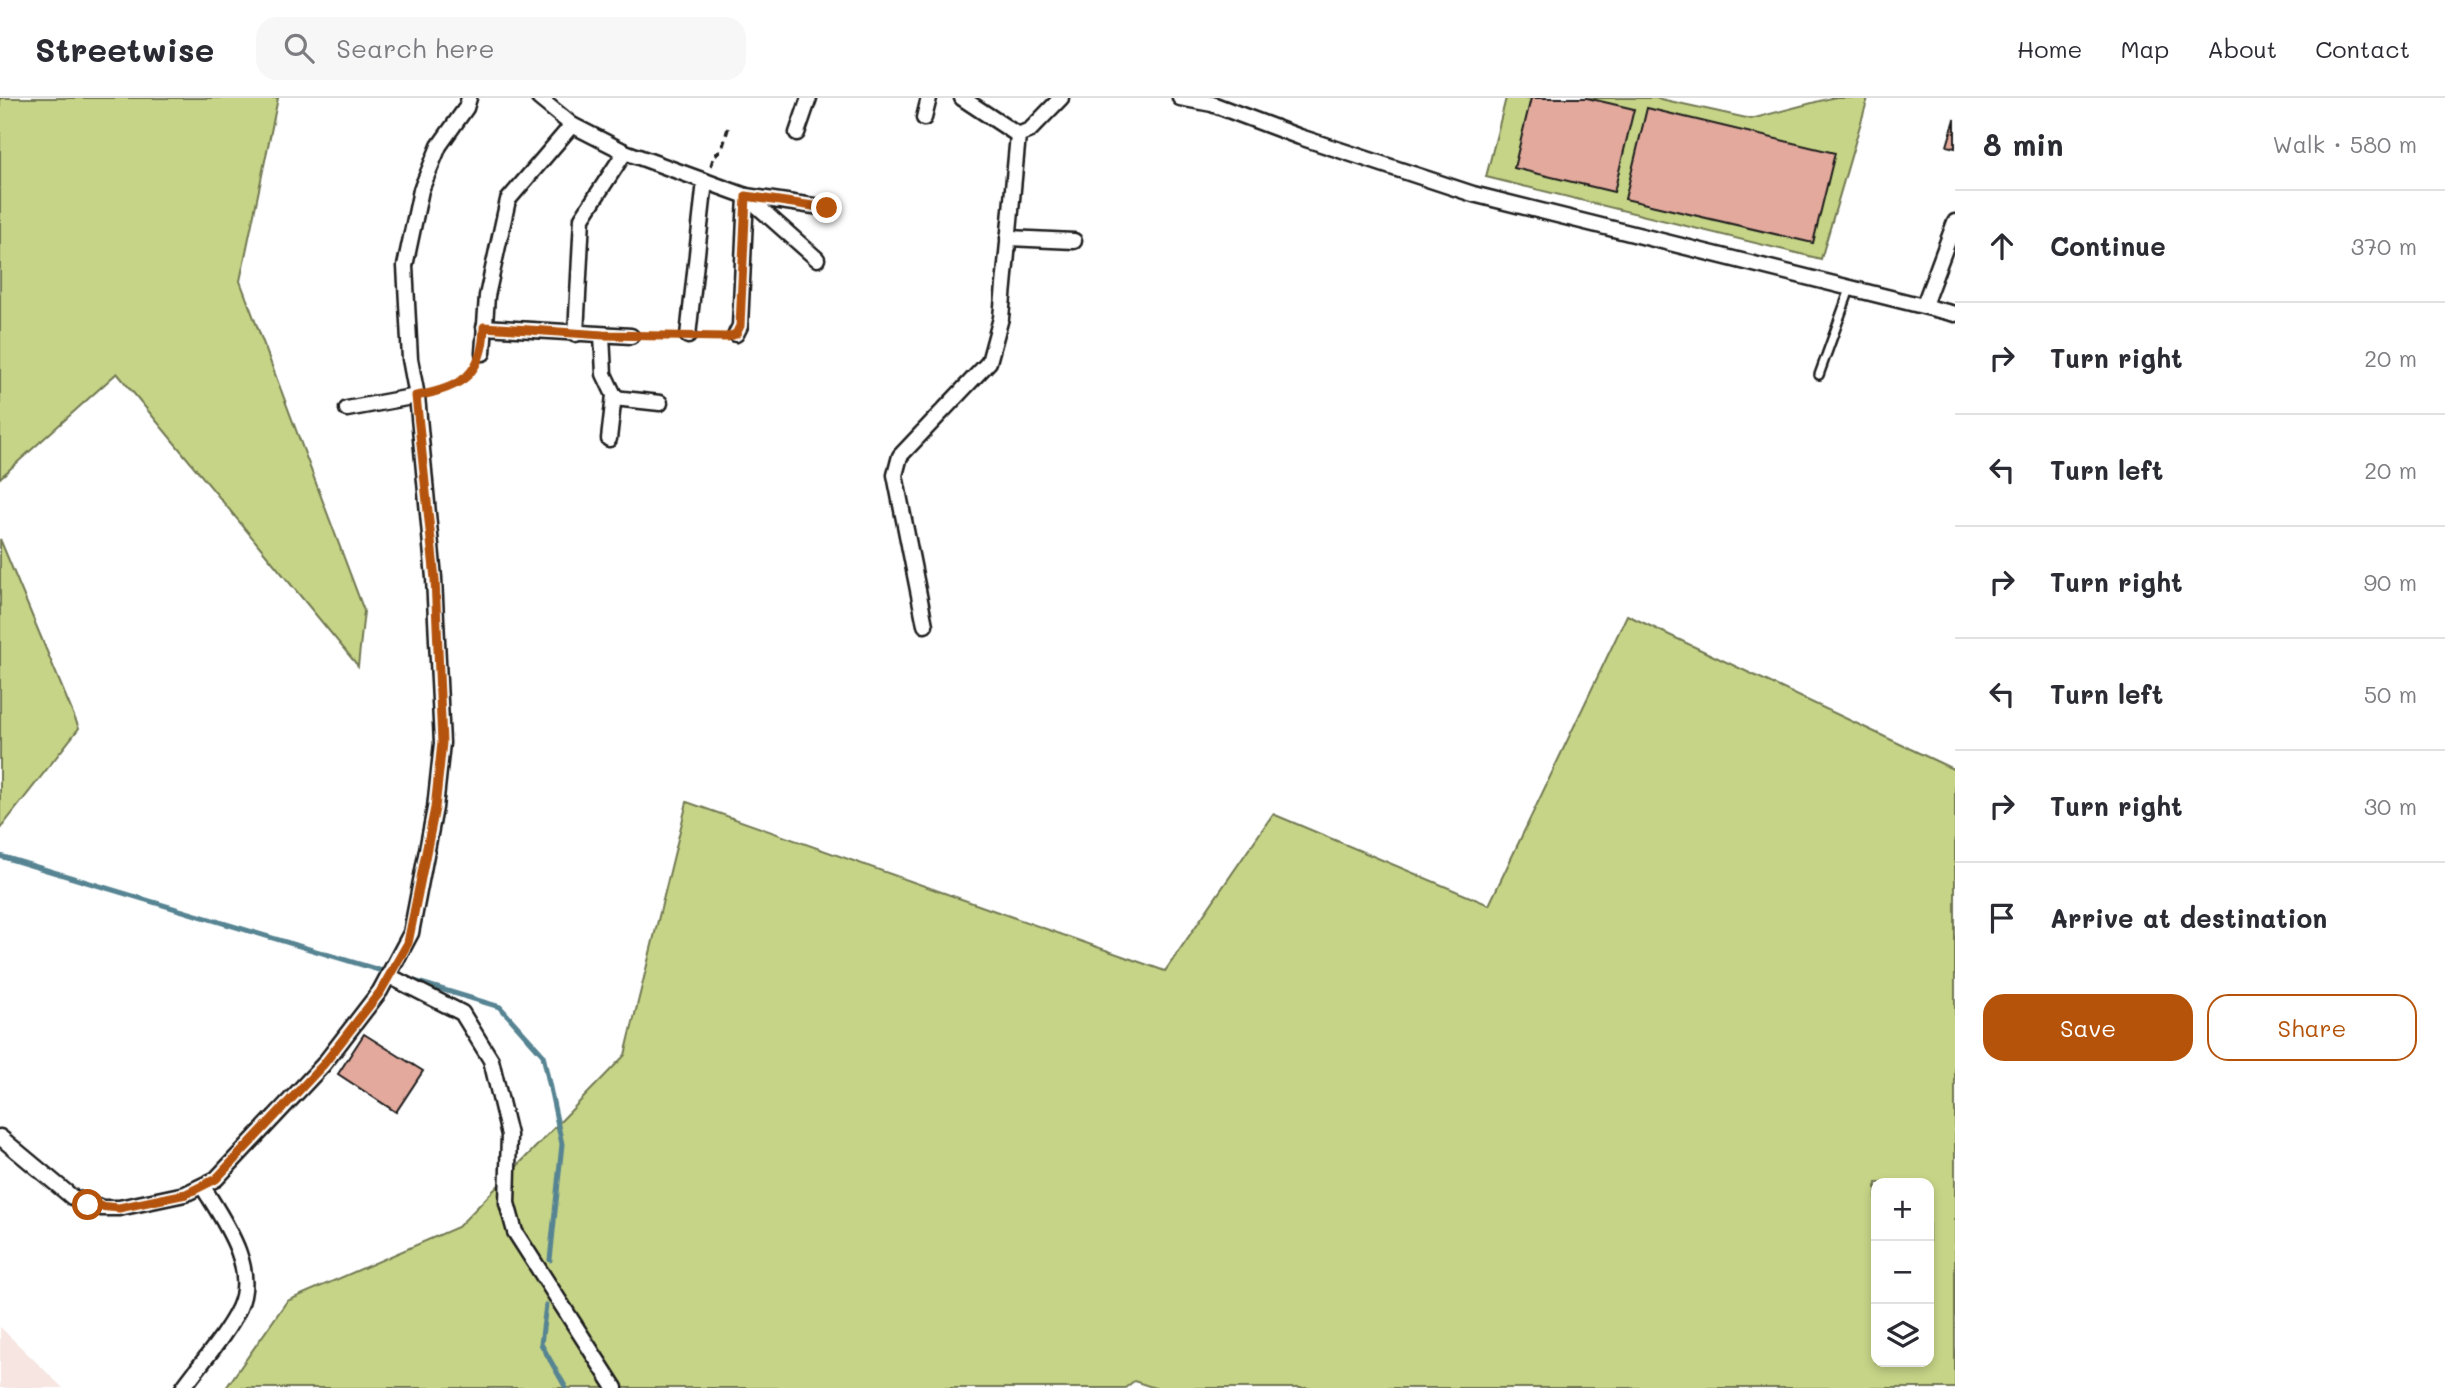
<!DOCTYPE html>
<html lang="en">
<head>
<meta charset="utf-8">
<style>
	body { margin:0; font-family:Mali,sans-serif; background:#f7f7f7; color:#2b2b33 }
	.controls { position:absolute; right:21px; bottom:21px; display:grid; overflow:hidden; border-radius:14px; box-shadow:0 4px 10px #0003 }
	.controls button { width:63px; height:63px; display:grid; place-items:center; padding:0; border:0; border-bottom:2px solid #e1e1e2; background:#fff; color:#2b2b33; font:35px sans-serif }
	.stop { position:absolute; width:21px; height:21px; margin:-16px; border:5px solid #b45309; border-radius:50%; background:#fff }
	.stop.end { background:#b45309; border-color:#fff; box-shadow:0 2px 7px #0008 }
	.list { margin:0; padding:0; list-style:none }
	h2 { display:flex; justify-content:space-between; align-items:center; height:91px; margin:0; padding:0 28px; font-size:30px }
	h2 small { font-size:23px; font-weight:400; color:#7c7c81 }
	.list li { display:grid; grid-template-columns:46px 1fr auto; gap:21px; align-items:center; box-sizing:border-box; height:112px; padding:0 28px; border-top:2px solid #e1e1e2 }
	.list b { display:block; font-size:26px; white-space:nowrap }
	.list em { font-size:23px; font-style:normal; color:#7c7c81 }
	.actions { display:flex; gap:14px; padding:21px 28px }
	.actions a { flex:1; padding:16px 0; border:2px solid #b45309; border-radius:21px; text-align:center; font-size:24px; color:#b45309 }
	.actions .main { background:#b45309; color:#fff }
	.icon { flex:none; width:38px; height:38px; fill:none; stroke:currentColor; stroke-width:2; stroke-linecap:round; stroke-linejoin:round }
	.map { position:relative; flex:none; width:1955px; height:1290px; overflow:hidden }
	header { display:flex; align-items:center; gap:42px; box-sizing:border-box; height:98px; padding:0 35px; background:#fff; border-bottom:2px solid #e1e1e2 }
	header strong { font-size:33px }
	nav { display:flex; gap:38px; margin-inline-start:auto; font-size:24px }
	.search { width:490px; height:63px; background:#f7f7f7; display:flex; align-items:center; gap:18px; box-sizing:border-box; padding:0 24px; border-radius:21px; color:#7c7c81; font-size:26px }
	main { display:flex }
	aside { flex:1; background:#fff }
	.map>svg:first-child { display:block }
	.built { fill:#f6e5e1 }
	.green { fill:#c6d487; stroke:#717852; stroke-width:2; fill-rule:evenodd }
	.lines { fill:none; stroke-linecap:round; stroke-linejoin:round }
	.stream { stroke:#578492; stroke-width:5 }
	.building { fill:#e2a99c; stroke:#1c1c1c; stroke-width:2 }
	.lane-casing { stroke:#1c1c1c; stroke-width:12 }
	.street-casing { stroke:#1c1c1c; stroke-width:19 }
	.path { stroke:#1c1c1c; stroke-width:3.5; stroke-dasharray:7 5; stroke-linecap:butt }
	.lane { stroke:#fff; stroke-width:7 }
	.street { stroke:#fff; stroke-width:14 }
	.route { stroke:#b45309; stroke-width:9 }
</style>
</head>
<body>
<header>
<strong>Streetwise</strong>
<div class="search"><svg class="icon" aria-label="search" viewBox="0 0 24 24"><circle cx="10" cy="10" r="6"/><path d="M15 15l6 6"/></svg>Search here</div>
<nav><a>Home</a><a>Map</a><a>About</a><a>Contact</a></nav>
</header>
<main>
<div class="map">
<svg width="1955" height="1290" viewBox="0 0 1955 1290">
	<rect width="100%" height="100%" fill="#fff"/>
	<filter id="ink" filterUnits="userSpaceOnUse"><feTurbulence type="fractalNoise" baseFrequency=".0143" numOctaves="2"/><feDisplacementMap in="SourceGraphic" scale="14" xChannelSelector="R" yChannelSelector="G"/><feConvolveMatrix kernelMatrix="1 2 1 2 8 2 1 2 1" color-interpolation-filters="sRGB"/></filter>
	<g filter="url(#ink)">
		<polygon class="built" points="0,1229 63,1290 0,1290"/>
		<g class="green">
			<polygon points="0,0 278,0 240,183 364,513 358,568 117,275 0,380"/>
			<polygon points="1506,0 1656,0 1751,21 1831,0 1868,0 1821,161 1486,79"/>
			<polygon points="0,441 79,630 0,731"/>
			<path d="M 1627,517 L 1955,672 L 1955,1290 L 1155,1290 L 1134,1283 L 1125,1290 L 226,1290 L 287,1203 L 458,1129 L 625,957 L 687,704 L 1165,873 L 1273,716 L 1489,807 ZM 1876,1085 L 1929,1085 L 1929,1264 L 1876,1264 Z"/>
		</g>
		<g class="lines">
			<g class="stream">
				<polyline points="0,758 389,875"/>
				<polyline points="411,882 500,909 543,957 562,1046 550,1162"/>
				<polyline points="546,1207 541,1246 566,1290"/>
			</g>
		</g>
		<g class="building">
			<polygon points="1531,0 1587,0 1634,11 1614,94 1514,70"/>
			<polygon points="1647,10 1835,55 1813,145 1625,101"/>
			<polygon points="1955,21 1955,50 1947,48"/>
			<polygon points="364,936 423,973 396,1014 338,976"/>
		</g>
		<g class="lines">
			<g class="lane-casing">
				<polyline id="lane" points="1819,277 1850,191"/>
			</g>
			<g class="street-casing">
				<g id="street">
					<polyline points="539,0 572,27 625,54 746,98 817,161"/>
					<polyline points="962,0 1018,37 1030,32 1061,0"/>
					<polyline points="1180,0 1212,6 1300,39 1473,96 1955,216"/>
					<polyline points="924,20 929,0"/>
					<polyline points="797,35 809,0"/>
					<polyline points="1008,140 1074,143"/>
					<polyline points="1924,207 1955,124"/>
					<polyline points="484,229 631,238"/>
					<polyline points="576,236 582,120 625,54"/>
					<polyline points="736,236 740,228 746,98 827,110"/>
					<polyline points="602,237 604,276 614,297 609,341"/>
					<polyline points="688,238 705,83"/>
					<polyline points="483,255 487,198 508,102 572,27"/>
					<polyline points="614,300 660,305"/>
					<polyline points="347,311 417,298"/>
					<polyline points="925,527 895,377 900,358 989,264 1001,220 1018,37"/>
					<polyline points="389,878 462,915 491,962 509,1037 507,1105 515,1134 615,1290"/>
					<polyline points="0,1039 72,1099 102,1110 119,1110 185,1096 216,1081 323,967 380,893 411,835 435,710 442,645 434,480 417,298 410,261 405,168 421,92 439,48 466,10 469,0"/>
					<path d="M 183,1290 C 200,1266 227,1236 239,1210 C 258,1169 223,1122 203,1089"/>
				</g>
			</g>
			<g class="path">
				<polyline points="711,68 714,58 722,51 729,27"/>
				<polyline points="647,238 674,238"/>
				<polyline points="703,238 723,238"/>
				<path d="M 432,295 C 453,291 464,282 476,266"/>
			</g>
			<use href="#lane" class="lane"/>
			<use href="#street" class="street"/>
		</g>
	</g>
	<g class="lines" filter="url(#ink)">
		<path class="route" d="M 88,1107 L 119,1110 L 186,1096 L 216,1081 L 323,967 L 380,894 L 408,845 L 435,710 L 442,645 L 435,481 L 416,298 C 461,290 483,277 484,229 L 603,237 L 727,239 L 736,236 L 740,228 L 746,98 L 827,110"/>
	</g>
</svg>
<div class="controls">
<button>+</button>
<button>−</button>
<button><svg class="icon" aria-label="layers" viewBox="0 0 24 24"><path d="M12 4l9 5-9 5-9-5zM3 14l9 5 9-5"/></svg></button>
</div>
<div class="stop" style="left:88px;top:1107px"></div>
<div class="stop end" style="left:827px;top:110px"></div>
</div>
<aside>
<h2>8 min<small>Walk · 580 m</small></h2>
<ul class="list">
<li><svg class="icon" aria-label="ahead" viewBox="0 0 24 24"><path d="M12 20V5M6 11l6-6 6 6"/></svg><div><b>Continue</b></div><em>370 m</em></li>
<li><svg class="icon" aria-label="right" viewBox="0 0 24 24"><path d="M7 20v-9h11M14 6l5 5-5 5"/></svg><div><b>Turn right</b></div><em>20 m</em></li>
<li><svg class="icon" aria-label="left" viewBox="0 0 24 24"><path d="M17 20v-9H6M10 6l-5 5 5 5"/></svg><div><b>Turn left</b></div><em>20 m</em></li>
<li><svg class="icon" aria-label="right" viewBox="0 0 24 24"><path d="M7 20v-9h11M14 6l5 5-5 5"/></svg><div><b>Turn right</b></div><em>90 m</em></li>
<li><svg class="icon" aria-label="left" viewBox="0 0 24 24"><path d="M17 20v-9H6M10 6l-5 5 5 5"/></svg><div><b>Turn left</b></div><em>50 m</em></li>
<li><svg class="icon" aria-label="right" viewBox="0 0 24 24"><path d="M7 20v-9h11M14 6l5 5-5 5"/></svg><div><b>Turn right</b></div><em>30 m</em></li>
<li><svg class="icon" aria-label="arrive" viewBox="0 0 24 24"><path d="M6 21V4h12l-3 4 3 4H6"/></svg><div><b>Arrive at destination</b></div></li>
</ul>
<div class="actions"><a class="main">Save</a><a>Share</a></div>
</aside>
</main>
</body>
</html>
